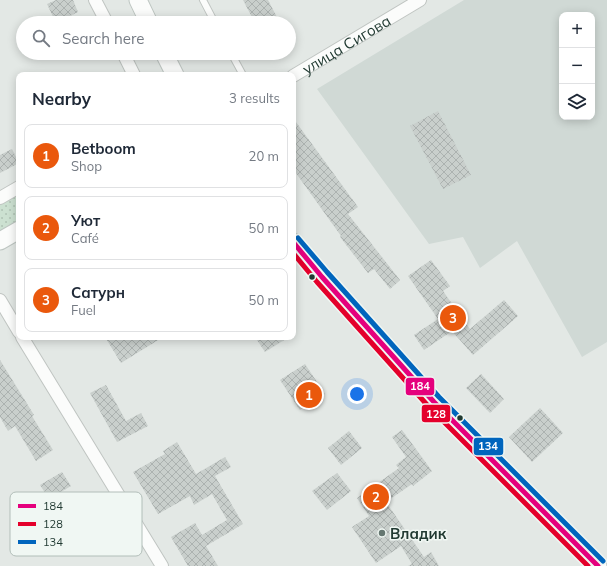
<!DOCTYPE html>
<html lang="en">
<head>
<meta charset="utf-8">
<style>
	body { margin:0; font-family:Mulish,sans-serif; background:#f6f6f7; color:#1f2937 }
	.controls { position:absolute; right:12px; top:12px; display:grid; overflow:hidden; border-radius:8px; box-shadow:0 2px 10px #0003 }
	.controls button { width:36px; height:36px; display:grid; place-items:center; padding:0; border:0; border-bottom:1px solid #e0e1e3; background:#fff; color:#1f2937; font:20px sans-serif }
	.you { position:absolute; left:357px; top:394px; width:14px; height:14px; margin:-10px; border:3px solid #fff; border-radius:50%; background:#1a73e8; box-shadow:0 0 0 6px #1a73e833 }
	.badge { display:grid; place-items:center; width:26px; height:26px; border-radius:50%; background:#ea580c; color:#fff; font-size:13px; font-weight:700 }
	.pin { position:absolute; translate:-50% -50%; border:2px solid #fff; box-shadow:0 1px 4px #0006 }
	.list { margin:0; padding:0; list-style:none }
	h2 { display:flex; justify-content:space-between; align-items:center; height:52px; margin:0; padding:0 16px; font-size:17px }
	h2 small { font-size:13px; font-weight:400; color:#747a83 }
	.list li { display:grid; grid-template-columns:26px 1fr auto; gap:12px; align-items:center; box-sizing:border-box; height:64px; margin:0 8px 8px; padding:0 8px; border:1px solid #e0e1e3; border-radius:8px }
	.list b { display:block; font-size:15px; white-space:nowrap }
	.list p { margin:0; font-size:13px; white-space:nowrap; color:#747a83 }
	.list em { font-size:13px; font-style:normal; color:#747a83 }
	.icon { flex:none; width:22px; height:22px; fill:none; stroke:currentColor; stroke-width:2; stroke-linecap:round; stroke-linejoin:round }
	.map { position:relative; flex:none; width:607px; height:566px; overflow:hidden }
	.search { position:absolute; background:#fff; box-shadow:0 2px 10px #0003; left:16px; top:16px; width:280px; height:44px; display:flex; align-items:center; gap:10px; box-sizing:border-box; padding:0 14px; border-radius:22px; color:#747a83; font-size:15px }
	.panel { position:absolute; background:#fff; box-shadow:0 2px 10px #0003; left:16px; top:72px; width:280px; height:268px; border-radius:8px }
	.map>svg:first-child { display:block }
	.built { fill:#d0d9d5; fill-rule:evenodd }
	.grass { fill:url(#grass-dots) }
	.building { fill:url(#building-cross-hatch) }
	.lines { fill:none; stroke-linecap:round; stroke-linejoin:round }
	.service-casing { stroke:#c0c5c2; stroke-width:8 }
	.minor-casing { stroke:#c0c5c2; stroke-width:14 }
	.secondary-casing { stroke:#bec6c2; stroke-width:19 }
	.service { stroke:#fbfcfb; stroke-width:6 }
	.minor { stroke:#fbfcfb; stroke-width:12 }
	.secondary { stroke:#fbfcfb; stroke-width:17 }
	.bus-1-casing { stroke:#f0f7f3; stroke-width:8 }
	.bus-2-casing { stroke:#f0f7f3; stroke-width:8 }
	.bus-3-casing { stroke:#f0f7f3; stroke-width:8 }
	.bus-1 { stroke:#e5007d; stroke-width:5 }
	.bus-2 { stroke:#e4002b; stroke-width:5 }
	.bus-3 { stroke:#0065bd; stroke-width:5 }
	.bus-dot { fill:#213a32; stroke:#f0f7f3; stroke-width:1.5 }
	.poi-dot { fill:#657771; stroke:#f0f7f3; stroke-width:1.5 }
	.labels { text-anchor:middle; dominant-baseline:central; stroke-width:3; stroke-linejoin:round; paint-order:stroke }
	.street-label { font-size:15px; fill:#213a32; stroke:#f0f7f3 }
	.poi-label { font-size:15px; font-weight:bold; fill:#213a32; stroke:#f0f7f3; text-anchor:start }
	.key { fill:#f0f7f3; stroke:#b2beb9; stroke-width:1 }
	.key-label { font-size:11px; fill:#213a32 }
	.line-badge { stroke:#f0f7f3; stroke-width:1.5 }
	.badge-label { font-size:11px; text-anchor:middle; font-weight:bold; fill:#fff }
</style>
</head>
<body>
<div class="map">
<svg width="607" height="566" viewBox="0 0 607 566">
	<defs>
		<pattern id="grass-dots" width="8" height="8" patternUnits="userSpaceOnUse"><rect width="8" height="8" fill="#cce1d1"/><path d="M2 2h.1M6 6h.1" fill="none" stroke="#afc2b4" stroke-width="1.8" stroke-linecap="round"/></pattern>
		<pattern id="building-cross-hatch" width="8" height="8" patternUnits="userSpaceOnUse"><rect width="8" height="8" fill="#c9cfcc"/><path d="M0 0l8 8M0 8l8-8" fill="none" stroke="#acb2b0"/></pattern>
	</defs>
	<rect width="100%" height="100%" fill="#e3e8e5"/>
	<path class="built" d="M 464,0 L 607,0 L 607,342 L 582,357 L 517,241 L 480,268 L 463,237 L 429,244 L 317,89 ZM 562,15 L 592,15 L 592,117 L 562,117 Z"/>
	<polygon class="grass" points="19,192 19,225 0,237 0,203"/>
	<g class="building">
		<polygon points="56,0 73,0 78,12 56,23 47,4"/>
		<polygon points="243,0 268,0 280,23 265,23 263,19 255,23"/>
		<polygon points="438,111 471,175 443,189 410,126"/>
		<polygon points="293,118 358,207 348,214 400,280 390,289 374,269 368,273 340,237 341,236 293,169"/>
		<polygon points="12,149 19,163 0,173 0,155"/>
		<polygon points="431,260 450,286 443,291 470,329 504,300 518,316 473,355 452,331 424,350 414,335 438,319 408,276"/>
		<polygon points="105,337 163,337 121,363"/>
		<polygon points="255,337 289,337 265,352"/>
		<polygon points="0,360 34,415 32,416 53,450 36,461 15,426 8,431 0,417"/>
		<polygon points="305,364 325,394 300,410 280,380"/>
		<polygon points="481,374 504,399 490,413 466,388"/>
		<polygon points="106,385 126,421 141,413 148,426 117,442 90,393"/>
		<polygon points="540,408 563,433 532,462 509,437"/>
		<polygon points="402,430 432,471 413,486 412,484 386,502 424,557 431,552 439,566 408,566 412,564 401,546 376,563 352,527 369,516 357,498 399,468 396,465 406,457 392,437"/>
		<polygon points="349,431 362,448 341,465 328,448"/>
		<polygon points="177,442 196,474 225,457 231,467 215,476 243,524 206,546 218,566 188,566 171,537 195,523 202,535 227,520 212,494 194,505 190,496 158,514 133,472 165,454 163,451"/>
		<polygon points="62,472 71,486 49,499 40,485"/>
		<polygon points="337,473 351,491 327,510 312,491"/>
	</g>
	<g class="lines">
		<g class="service-casing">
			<g id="service">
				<polyline points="203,0 215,23"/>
				<polyline points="231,53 243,75"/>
			</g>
		</g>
		<g class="minor-casing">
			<g id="minor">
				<polyline points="95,0 107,23"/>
				<polyline points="123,53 134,75"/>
				<path id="s1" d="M 293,76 L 420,0"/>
				<polyline points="0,198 19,187"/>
				<polyline points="0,300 19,332"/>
				<polyline points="22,337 162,566"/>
			</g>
		</g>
		<g class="secondary-casing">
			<g id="secondary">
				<polyline points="138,0 149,23"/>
				<polyline points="164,53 175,75"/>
				<polyline points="0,241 19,230"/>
				<polyline points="293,242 322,277 434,402 598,566"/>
			</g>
		</g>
		<use href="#service" class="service"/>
		<use href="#minor" class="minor"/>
		<use href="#secondary" class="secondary"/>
		<g class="bus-1-casing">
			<polyline id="bus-1" points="293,242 322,277 434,402 598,566"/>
		</g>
		<g class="bus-2-casing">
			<polyline id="bus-2" points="293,253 317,282 429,407 588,566"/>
		</g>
		<g class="bus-3-casing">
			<polyline id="bus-3" points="298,238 327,272 439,397 603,561"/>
		</g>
		<use href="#bus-1" class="bus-1"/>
		<use href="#bus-2" class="bus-2"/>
		<use href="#bus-3" class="bus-3"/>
	</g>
	<g class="bus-dot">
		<circle cx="312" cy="277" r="3.5"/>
		<circle cx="460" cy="418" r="3.5"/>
	</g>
	<circle class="poi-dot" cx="382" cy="533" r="4"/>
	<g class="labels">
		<g class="street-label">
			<text stroke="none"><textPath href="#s1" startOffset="62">улица Сигова</textPath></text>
		</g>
		<g class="poi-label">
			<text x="390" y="533">Владик</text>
		</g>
	</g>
	<rect x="10" y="492" width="132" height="64" rx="6" class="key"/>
	<rect x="18" y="504" width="18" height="4" fill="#e5007d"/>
	<rect x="18" y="522" width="18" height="4" fill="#e4002b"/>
	<rect x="18" y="540" width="18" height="4" fill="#0065bd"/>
	<g class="key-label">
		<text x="43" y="510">184</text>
		<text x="43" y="528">128</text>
		<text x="43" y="546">134</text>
	</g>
	<g class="line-badge">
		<rect x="405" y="377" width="30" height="19" rx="4" fill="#e5007d"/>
		<rect x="421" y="404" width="30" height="19" rx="4" fill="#e4002b"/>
		<rect x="473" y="437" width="31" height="19" rx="4" fill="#0065bd"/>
	</g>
	<g class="badge-label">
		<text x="420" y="390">184</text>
		<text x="436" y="418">128</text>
		<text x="488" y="450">134</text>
	</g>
</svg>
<div class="controls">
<button>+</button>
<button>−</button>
<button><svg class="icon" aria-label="layers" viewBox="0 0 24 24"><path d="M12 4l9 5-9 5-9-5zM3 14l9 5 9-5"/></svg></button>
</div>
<div class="you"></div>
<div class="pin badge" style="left:309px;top:395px">1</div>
<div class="pin badge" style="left:376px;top:497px">2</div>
<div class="pin badge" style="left:453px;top:318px">3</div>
<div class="search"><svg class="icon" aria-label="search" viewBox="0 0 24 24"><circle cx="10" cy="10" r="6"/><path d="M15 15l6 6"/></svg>Search here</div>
<section class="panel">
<h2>Nearby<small>3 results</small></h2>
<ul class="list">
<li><span class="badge">1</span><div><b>Betboom</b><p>Shop</p></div><em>20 m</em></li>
<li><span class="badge">2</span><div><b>Уют</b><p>Café</p></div><em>50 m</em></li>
<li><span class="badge">3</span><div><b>Сатурн</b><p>Fuel</p></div><em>50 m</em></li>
</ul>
</section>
</div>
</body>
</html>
